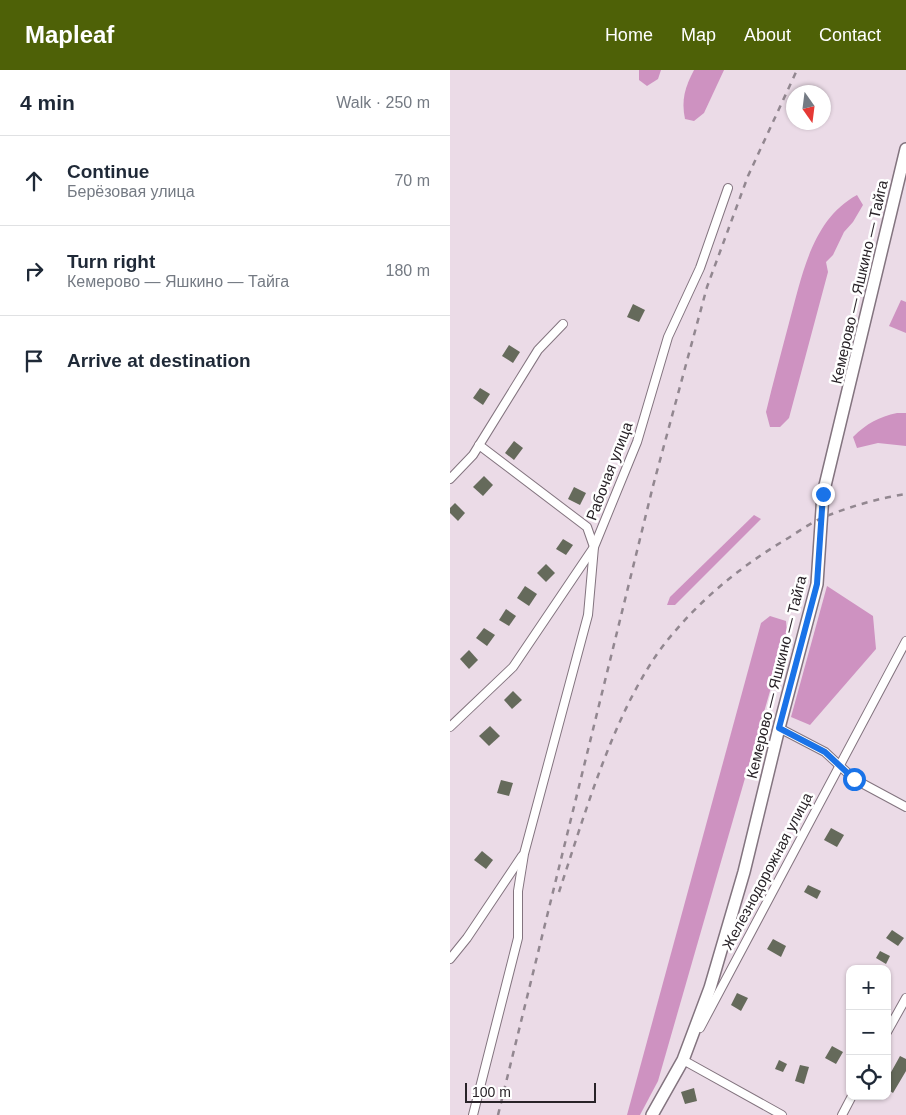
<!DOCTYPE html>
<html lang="en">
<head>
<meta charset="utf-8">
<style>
	body { margin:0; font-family:Helvetica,sans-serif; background:#f6f6f7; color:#1f2937 }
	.controls { position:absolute; right:15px; bottom:15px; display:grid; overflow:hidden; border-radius:10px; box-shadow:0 1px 4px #0004 }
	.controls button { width:45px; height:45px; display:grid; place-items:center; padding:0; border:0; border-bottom:1px solid #e0e1e3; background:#fff; color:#1f2937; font:25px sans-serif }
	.compass { position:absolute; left:336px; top:15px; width:45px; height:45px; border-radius:50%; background:#fff; box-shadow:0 1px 4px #0004; rotate:166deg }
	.scale { position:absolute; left:15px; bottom:12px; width:131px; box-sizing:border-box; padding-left:5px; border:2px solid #292328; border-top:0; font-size:14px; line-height:18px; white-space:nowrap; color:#292328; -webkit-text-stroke:4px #fff; paint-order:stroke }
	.stop { position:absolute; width:15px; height:15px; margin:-11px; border:4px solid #1a73e8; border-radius:50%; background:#fff }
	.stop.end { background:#1a73e8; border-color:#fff; box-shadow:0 1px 5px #0008 }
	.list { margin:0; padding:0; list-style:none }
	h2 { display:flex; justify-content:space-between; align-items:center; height:65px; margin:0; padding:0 20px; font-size:21px }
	h2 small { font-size:16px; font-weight:400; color:#747a83 }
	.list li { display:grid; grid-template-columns:32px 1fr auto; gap:15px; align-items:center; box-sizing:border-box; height:90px; padding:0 20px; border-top:1px solid #e0e1e3 }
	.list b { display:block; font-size:19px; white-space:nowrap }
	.list p { margin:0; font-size:16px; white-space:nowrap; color:#747a83 }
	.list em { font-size:16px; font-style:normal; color:#747a83 }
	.icon { flex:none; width:28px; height:28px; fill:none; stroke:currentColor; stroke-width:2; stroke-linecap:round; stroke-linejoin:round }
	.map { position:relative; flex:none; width:456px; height:1045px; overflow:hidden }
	header { display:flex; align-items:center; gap:30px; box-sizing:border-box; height:70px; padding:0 25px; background:#4e6107; color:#fff }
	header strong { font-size:24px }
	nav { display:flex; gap:28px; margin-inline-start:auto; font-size:18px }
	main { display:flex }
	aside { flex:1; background:#fff }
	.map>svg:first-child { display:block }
	.forest { fill:#ce92c1 }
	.building { fill:#656a5b }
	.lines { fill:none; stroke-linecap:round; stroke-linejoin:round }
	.street-casing { stroke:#83747f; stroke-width:10 }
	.secondary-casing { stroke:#83747f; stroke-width:14 }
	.street { stroke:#fff; stroke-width:8 }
	.secondary { stroke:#fff; stroke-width:11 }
	.rail { stroke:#928790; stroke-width:2.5; stroke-dasharray:6 6; stroke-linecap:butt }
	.route { stroke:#1a73e8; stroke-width:6 }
	.labels { text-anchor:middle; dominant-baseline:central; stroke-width:5; stroke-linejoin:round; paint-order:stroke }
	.street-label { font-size:15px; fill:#292328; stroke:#fff }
</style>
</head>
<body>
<header>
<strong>Mapleaf</strong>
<nav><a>Home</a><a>Map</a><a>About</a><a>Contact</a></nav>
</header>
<main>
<aside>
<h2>4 min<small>Walk · 250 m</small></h2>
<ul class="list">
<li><svg class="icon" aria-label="ahead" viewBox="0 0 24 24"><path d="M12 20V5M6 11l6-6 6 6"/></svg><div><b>Continue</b><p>Берёзовая улица</p></div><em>70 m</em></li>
<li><svg class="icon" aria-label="right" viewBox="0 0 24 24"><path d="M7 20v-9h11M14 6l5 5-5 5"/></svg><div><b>Turn right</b><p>Кемерово — Яшкино — Тайга</p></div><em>180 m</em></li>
<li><svg class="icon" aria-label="arrive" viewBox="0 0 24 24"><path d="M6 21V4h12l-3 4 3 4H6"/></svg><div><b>Arrive at destination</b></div></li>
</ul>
</aside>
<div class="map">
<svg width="456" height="1045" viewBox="0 0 456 1045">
	<rect width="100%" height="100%" fill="#ebdbe7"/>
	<g class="forest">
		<polygon points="189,0 211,0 208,9 197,16 189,10"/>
		<path d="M 244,0 L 274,0 L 254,43 L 244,51 L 235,49 C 231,30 235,17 244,0 Z"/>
		<path d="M 407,125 L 413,135 L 403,152 L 394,162 L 383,185 L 376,192 L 378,202 L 339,348 L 330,357 L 320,357 L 316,342 C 323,313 331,283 339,253 C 352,207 361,150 407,125 Z"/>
		<polygon points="451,230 456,232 456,263 439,256"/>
		<path d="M 447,343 L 456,343 L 456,376 L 428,373 L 407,378 L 403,367 C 417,353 429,347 447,343 Z"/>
		<polygon points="304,445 311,449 225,535 217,535 220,527"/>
		<polygon points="377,516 423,546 426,579 360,655 341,647"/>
		<polygon points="320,546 336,551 337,562 208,1011 190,1045 177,1045 311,553"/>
	</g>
	<g class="building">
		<polygon points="183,234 195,240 189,252 177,247"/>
		<polygon points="59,275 70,282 63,293 52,286"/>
		<polygon points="30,318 40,324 33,335 23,328"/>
		<polygon points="64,371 73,378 64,390 55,383"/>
		<polygon points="34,406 43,415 33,426 23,417"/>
		<polygon points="124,417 136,423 130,435 118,429"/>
		<polygon points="5,433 15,443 8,451 0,443 0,438"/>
		<polygon points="113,469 123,475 116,485 106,479"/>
		<polygon points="96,494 105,503 96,512 87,503"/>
		<polygon points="75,516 87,524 79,536 67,528"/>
		<polygon points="56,539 66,546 59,556 49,550"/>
		<polygon points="34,558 45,565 37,576 26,568"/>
		<polygon points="19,580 28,590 19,599 10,589"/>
		<polygon points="63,621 72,630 62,639 54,630"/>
		<polygon points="40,656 50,666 39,676 29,666"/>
		<polygon points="51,710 63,713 59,726 47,723"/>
		<polygon points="381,758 394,765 387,777 374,770"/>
		<polygon points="32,781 43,790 36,799 24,790"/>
		<polygon points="358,815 371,821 367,829 354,822"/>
		<polygon points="442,860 454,868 448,876 436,868"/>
		<polygon points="323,869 336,876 331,887 317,879"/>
		<polygon points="430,881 440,886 436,894 426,888"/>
		<polygon points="287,923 298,928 291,941 281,935"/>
		<polygon points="382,976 393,982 386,994 375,988"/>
		<polygon points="450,986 456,989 456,1001 443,1023 437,1019 437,1002 440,1004"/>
		<polygon points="329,990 337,994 333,1002 325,999"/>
		<polygon points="350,995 359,997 354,1014 345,1011"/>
		<polygon points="244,1018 247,1031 235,1034 231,1022"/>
	</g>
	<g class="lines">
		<g class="street-casing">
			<g id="street">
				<polyline points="0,409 23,385 88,280 113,254"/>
				<polyline points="0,657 63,597 144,477 187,372 218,267 250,198 278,118"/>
				<polyline points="329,658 375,682 404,709 456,737"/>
				<polyline points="0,889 17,868 72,786"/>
				<polyline points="250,958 456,571"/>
				<polyline points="437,962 456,928"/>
				<polyline points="234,988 233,990 332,1045"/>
				<polyline points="23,1045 68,868 68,821 74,784 138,545 144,477 137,457 29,375"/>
				<polyline points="392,1045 402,1026"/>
			</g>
		</g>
		<g class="secondary-casing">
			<polyline id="secondary" points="202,1045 233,990 260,918 294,802 329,658 367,514 373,424 456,79"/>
		</g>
		<use href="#street" class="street"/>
		<use href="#secondary" class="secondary"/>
		<g class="rail">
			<path d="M 109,822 C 135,744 165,637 216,572 C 248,532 286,500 330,473 C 344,465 358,454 372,448 C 398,437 429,428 456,424"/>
			<polyline points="48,1045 203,416 257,217 298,106 347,0"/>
		</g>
	</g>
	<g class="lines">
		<polyline class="route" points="373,424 367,514 329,658 375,682 404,709"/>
	</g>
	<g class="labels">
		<g class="street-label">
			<text transform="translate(409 212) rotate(-77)">Кемерово — Яшкино — Тайга</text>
			<text transform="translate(159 401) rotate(-69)">Рабочая улица</text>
			<text transform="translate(326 607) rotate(-76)">Кемерово — Яшкино — Тайга</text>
			<text transform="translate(317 801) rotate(-62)">Железнодорожная улица</text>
		</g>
	</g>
</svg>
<div class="controls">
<button>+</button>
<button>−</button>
<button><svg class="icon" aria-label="locate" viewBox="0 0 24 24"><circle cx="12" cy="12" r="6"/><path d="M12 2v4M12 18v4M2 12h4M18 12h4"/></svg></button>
</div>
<svg class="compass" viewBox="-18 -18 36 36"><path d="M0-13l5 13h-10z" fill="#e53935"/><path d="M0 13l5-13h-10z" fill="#747a83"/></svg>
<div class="scale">100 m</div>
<div class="stop" style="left:404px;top:709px"></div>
<div class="stop end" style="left:373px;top:424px"></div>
</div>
</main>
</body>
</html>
